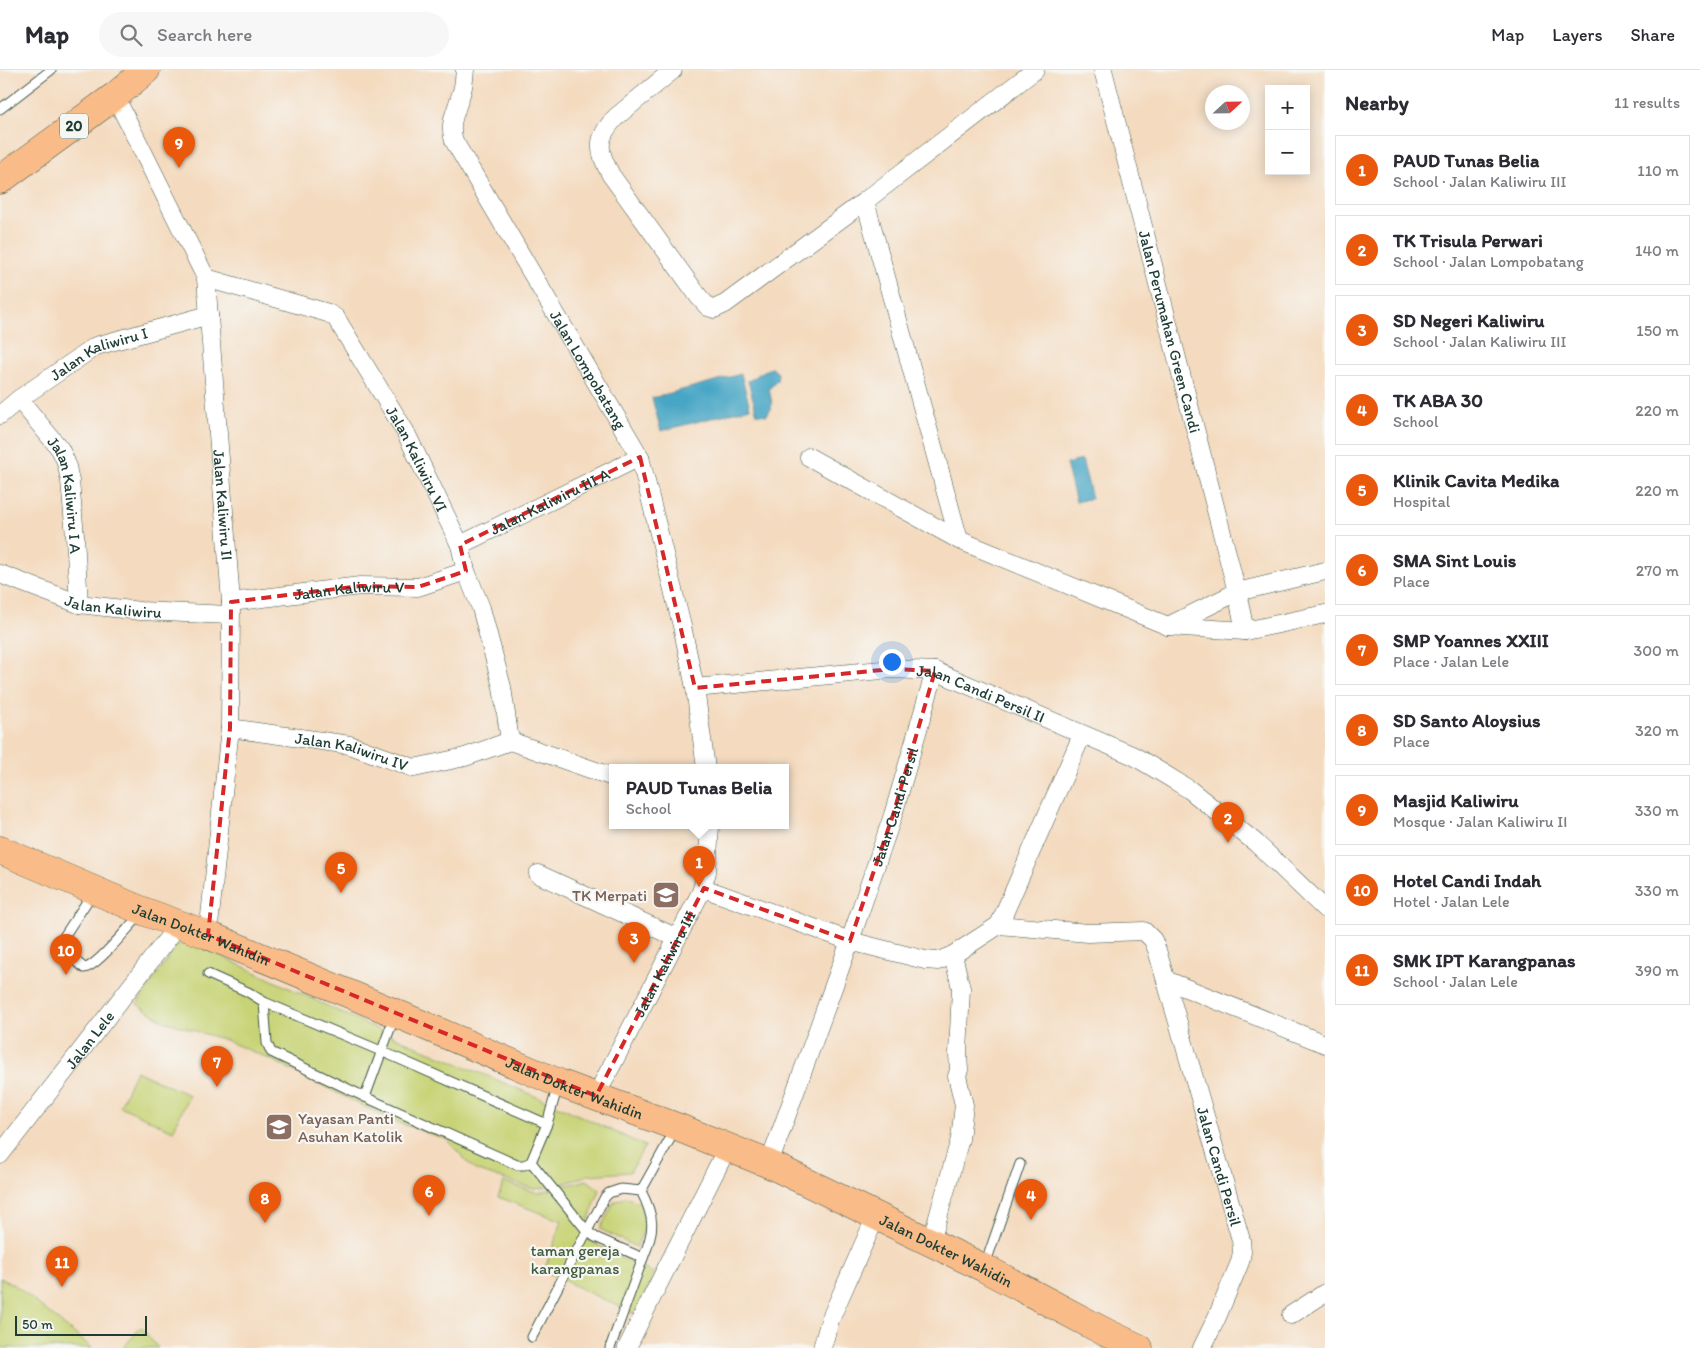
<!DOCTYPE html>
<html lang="en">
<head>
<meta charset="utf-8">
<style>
	body { margin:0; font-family:Itim,sans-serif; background:#f7f7f7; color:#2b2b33 }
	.controls { position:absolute; right:15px; top:15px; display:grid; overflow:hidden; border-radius:0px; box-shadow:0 2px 12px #0003 }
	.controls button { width:45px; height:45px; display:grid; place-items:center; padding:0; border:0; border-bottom:1px solid #e1e1e2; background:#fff; color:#2b2b33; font:25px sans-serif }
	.compass { position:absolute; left:1205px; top:15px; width:45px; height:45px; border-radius:50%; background:#fff; box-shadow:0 2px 12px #0003; rotate:68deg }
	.scale { position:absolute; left:15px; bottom:12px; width:132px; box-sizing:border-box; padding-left:5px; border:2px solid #1f3d34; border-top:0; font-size:14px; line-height:18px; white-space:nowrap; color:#1f3d34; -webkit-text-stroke:4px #f6f6f2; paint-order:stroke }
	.you { position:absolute; left:891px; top:591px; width:18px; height:18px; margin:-12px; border:4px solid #fff; border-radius:50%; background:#1a73e8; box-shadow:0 0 0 8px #1a73e833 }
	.badge { display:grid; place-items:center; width:32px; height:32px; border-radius:50%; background:#ea580c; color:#fff; font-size:16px; font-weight:700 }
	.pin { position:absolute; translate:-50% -41px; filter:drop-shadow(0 1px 2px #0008) }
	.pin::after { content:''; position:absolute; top:26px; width:18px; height:15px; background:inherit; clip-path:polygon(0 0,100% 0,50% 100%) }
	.popup { position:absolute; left:609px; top:694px; width:180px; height:65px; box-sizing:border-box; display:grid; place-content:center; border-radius:0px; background:#fff; filter:drop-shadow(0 1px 4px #0005); font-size:16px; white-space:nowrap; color:#7c7c81 }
	.popup b { font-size:19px; color:#2b2b33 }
	.popup::after { content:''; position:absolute; left:50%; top:100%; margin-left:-10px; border:10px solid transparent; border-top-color:#fff }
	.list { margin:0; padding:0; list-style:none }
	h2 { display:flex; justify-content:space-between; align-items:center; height:65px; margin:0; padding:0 20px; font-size:21px }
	h2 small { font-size:16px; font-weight:400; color:#7c7c81 }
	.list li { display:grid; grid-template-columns:32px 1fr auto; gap:15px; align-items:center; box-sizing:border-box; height:70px; margin:0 10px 10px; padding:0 10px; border:1px solid #e1e1e2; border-radius:0px }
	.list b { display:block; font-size:19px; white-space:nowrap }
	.list p { margin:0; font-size:16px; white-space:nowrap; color:#7c7c81 }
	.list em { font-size:16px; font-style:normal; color:#7c7c81 }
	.icon { flex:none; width:28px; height:28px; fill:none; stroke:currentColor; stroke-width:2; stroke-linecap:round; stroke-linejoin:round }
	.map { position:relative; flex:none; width:1325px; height:1278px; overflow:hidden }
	header { display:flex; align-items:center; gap:30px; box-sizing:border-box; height:70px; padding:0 25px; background:#fff; border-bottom:1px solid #e1e1e2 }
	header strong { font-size:24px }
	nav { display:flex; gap:28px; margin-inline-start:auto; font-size:18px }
	.search { width:350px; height:45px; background:#f7f7f7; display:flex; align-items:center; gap:12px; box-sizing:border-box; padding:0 18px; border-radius:28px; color:#7c7c81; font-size:19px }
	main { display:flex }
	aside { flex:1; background:#fff }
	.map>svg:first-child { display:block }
	.green { fill:#c7d375; stroke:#738854 }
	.water { fill:#46a6c5; stroke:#32727c }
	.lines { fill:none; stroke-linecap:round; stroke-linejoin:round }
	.lane-casing { stroke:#3f5549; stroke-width:11 }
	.street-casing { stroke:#3f5549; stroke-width:19 }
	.highway-casing { stroke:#3f5549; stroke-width:29 }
	.lane { stroke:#fff; stroke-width:9 }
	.street { stroke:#fff; stroke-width:18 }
	.highway { stroke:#f9bc89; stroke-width:28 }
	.marked { fill:none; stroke:#d62828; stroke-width:4; stroke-dasharray:10 6; stroke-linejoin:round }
	.labels { text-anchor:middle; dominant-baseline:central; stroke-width:4.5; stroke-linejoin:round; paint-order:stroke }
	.shield { fill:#f6f6f2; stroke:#60746d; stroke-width:1 }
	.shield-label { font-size:15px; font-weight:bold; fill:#1f3d34 }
	.street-label { font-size:16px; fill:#1f3d34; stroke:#f6f6f2 }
	.education-label { font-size:16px; fill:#785e54; stroke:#f6f6f2; text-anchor:end }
	.park-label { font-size:16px; fill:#415b41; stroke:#f6f6f2 }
</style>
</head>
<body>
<header>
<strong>Map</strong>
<div class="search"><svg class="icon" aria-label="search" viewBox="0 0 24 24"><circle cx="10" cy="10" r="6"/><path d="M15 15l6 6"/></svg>Search here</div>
<nav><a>Map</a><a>Layers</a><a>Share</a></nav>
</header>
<main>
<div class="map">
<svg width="1325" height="1278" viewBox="0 0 1325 1278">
	<rect width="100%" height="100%" fill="#f6f6f2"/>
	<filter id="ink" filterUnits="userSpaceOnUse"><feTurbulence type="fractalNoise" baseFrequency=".02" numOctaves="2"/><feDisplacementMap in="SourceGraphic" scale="10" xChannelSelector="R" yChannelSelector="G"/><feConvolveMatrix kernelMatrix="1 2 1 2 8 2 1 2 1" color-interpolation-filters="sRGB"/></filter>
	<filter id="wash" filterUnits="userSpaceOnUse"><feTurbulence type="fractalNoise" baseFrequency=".0096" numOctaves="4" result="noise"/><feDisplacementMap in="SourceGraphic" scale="20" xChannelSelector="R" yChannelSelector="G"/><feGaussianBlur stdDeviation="1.12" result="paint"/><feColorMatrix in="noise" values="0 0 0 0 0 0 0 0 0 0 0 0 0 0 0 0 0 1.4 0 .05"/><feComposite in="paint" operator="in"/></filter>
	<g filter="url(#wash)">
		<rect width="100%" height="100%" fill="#f4dabe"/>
		<g class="green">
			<polygon points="193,873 383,962 561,1037 645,1076 630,1102 588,1105 557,1116 534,1119 475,1100 446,1069 391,1050 272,990 225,970 164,951 137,934 178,874"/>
			<polygon points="136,1001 189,1025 173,1061 120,1036"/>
			<polygon points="587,1110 600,1120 582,1167 655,1204 634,1244 544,1201 562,1151 498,1127 504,1112 538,1123"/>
			<polygon points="626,1127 639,1132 646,1156 636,1177 600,1159 614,1132"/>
			<polygon points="0,1208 16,1216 92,1278 0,1278"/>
			<polygon points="141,1257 158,1278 123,1278"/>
		</g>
		<g class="water">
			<path d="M 772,298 L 778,303 L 777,311 L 769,319 L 772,333 L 771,339 L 767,345 L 757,344 L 748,311 C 757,307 762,300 772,298 Z"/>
			<polygon points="741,304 750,338 661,361 652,328"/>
			<polygon points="1082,390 1092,428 1076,432 1066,394"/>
		</g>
	</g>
	<g filter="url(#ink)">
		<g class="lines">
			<g class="lane-casing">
				<g id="lane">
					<polyline points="0,39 51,0"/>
					<path d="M 92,824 L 61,871 L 65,882 L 84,898 C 96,898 130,855 140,845"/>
					<polyline points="208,904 248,922 264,932 267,973 271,982 365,1027"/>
					<polyline points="264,932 381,981 547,1054"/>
					<polyline points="395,945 365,1027 517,1095 524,1095 531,1092 547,1054 558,1015"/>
					<polyline points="531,1092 587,1161 532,1267"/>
					<path d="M 621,1119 L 641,1121 C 655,1148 655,1160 643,1188 L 595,1167 L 587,1161 L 605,1127 L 609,1123 Z"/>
					<polyline points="641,1121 675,1060"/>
					<polyline points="985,1195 1020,1094"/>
					<polyline points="610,1278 643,1188"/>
				</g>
			</g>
			<g class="street-casing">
				<g id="street">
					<path id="s1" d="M 465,0 C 464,8 464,17 461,24 C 456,42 448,53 454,71 L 640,387 L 682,556 L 695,618 L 706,698"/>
					<path d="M 673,0 L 616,47 C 596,68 597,80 611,105 L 699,227 L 708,237 L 714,239 L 725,234 L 865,131 L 1035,0"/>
					<path id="s2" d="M 1103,0 L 1237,522 L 1245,561"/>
					<path id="s3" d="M 115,26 L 206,208 L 231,532 L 230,658 L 208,865"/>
					<polyline points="865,131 959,470"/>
					<path id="s4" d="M 206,208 L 328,243 L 336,248 L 405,361 L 460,475 L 466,501 L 481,538 L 502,617 L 510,671"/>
					<path id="s5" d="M 19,329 L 60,379 L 66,392 L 70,411 L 75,466 L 79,534"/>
					<path id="s6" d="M 0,345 L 19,329 L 96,276 L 209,245"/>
					<polyline points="809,387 959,470 1168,556 1245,561 1325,544"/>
					<path id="s7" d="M 460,475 L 640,387"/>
					<path id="s8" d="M 0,504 L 79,534 L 140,541 L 230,545"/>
					<path id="s9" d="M 231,532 L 360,516 L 418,517 L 466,501"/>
					<polyline points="1168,556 1237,522 1325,501"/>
					<path id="s10" d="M 695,618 L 892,599 L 935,601 L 1134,686 L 1169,707 L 1190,720 L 1256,773 L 1325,839"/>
					<path id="s11" d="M 230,658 L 350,675 L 414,698 L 465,687 L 510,671 L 613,707"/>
					<polyline points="538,804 677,868"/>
					<polyline points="703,818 850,871 925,890 938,891 953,885 999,855 1082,665"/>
					<path id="s12" d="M 999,855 L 1088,863 L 1144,861 L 1153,870 L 1157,880 L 1241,1170 L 1242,1182 L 1240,1192 L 1217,1247 L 1202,1278"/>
					<polyline points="1166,910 1325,974"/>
					<path id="s13" d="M 596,1026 L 701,822 L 707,802 L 710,756"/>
					<path id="s14" d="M 0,1085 L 179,854"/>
					<path id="s15" d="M 769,1094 L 850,871 L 893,745 L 935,601"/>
					<polyline points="931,1172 960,1069 964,1035 957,1006 959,1000 958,984 961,918 953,885"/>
					<polyline points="1291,1245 1325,1223"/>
					<path d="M 627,1278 C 659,1211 694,1145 727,1078"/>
					<polyline points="822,1278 830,1250 876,1146"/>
				</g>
			</g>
			<g class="highway-casing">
				<g id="highway">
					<polyline points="0,110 115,26 146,0"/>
					<path id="s16" d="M 0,780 L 143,841 L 208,865 L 395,943 L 559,1013 L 677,1057 L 769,1094 L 984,1198 L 1105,1262 L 1139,1278"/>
				</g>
			</g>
			<use href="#lane" class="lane"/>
			<use href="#street" class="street"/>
			<use href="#highway" class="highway"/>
		</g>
	</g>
	<path class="marked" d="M 640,387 L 695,618 L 892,599 L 935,601 L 893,745 L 850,871 L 704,818 L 596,1026 L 208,865 L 230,658 L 231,532 L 360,516 L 418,517 L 466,501 L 460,475 Z"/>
	<defs>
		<g id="school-square" transform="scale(1.4375)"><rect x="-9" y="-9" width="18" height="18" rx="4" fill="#8d6e63" stroke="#f6f6f2"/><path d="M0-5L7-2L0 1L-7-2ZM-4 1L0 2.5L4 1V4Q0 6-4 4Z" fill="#fff"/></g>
	</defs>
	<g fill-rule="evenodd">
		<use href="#school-square" x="666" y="825"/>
		<use href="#school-square" x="279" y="1057"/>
	</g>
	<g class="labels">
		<rect class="shield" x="60" y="43.5" width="28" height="25" rx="4"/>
		<g class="shield-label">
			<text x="74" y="56">20</text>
		</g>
		<g class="street-label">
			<text stroke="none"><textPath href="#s2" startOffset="270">Jalan Perumahan Green Candi</textPath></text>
			<text stroke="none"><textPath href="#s6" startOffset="118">Jalan Kaliwiru I</textPath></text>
			<text stroke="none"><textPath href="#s1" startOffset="338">Jalan Lompobatang</textPath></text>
			<text stroke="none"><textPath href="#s4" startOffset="299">Jalan Kaliwiru VI</textPath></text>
			<text stroke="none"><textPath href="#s5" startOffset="111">Jalan Kaliwiru I A</textPath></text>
			<text stroke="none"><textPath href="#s7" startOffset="100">Jalan Kaliwiru III A</textPath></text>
			<text stroke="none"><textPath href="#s3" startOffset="431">Jalan Kaliwiru II</textPath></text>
			<text stroke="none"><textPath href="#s9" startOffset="119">Jalan Kaliwiru V</textPath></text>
			<text stroke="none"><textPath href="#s8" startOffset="119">Jalan Kaliwiru</textPath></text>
			<text stroke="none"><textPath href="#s10" startOffset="291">Jalan Candi Persil II</textPath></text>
			<text stroke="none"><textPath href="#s11" startOffset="124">Jalan Kaliwiru IV</textPath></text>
			<text stroke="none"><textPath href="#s15" startOffset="379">Jalan Candi Persil</textPath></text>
			<text stroke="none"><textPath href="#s16" startOffset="218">Jalan Dokter Wahidin</textPath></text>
			<text stroke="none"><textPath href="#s13" startOffset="149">Jalan Kaliwiru III</textPath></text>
			<text stroke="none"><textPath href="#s14" startOffset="146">Jalan Lele</textPath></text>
			<text stroke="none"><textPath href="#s16" startOffset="622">Jalan Dokter Wahidin</textPath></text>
			<text stroke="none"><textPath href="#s12" startOffset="394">Jalan Candi Persil</textPath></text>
			<text stroke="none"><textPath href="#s16" startOffset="1028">Jalan Dokter Wahidin</textPath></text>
		</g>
		<g class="education-label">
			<text x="647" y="825">TK Merpati</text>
			<text x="298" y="1048" text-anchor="start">Yayasan Panti<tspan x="298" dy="18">Asuhan Katolik</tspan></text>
		</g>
		<g class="park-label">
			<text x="575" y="1180">taman gereja<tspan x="575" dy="18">karangpanas</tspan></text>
		</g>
	</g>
</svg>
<div class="controls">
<button>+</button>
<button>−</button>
</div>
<svg class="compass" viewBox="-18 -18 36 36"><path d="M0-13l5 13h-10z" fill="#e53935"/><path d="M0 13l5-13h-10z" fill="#7c7c81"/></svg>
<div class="scale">50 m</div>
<div class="you"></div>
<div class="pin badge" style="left:699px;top:817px">1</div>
<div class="popup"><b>PAUD Tunas Belia</b>School</div>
<div class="pin badge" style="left:1228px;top:773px">2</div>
<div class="pin badge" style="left:634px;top:893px">3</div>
<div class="pin badge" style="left:1031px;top:1150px">4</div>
<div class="pin badge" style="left:341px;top:823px">5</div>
<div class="pin badge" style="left:429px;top:1146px">6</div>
<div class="pin badge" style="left:217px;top:1017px">7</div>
<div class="pin badge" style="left:265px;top:1153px">8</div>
<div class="pin badge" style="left:179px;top:98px">9</div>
<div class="pin badge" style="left:66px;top:905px">10</div>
<div class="pin badge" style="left:62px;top:1217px">11</div>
</div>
<aside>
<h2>Nearby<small>11 results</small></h2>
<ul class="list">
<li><span class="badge">1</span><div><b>PAUD Tunas Belia</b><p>School · Jalan Kaliwiru III</p></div><em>110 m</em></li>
<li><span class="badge">2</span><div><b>TK Trisula Perwari</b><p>School · Jalan Lompobatang</p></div><em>140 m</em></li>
<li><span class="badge">3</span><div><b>SD Negeri Kaliwiru</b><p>School · Jalan Kaliwiru III</p></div><em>150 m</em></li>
<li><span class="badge">4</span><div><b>TK ABA 30</b><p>School</p></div><em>220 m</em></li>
<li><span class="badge">5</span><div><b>Klinik Cavita Medika</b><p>Hospital</p></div><em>220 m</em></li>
<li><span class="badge">6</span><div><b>SMA Sint Louis</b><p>Place</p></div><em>270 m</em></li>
<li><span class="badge">7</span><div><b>SMP Yoannes XXIII</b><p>Place · Jalan Lele</p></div><em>300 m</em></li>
<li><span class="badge">8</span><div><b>SD Santo Aloysius</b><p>Place</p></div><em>320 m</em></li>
<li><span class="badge">9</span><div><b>Masjid Kaliwiru</b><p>Mosque · Jalan Kaliwiru II</p></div><em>330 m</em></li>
<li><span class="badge">10</span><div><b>Hotel Candi Indah</b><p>Hotel · Jalan Lele</p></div><em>330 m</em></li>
<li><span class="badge">11</span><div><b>SMK IPT Karangpanas</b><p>School · Jalan Lele</p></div><em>390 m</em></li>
</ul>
</aside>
</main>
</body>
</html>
